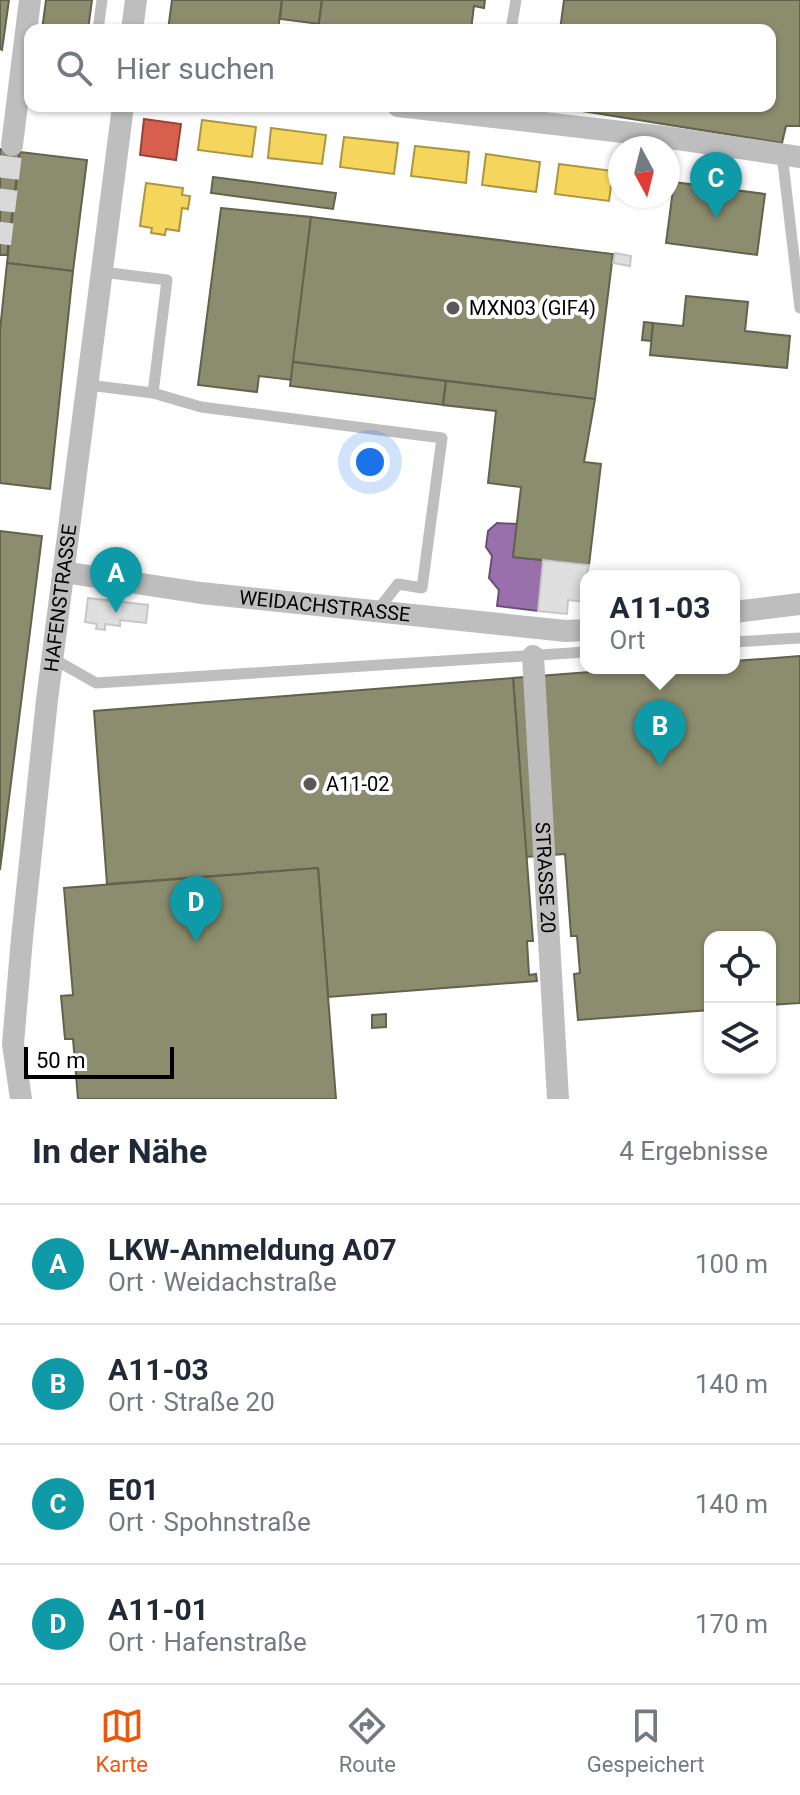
<!DOCTYPE html>
<html lang="de">
<head>
<meta charset="utf-8">
<style>
	body { margin:0; font-family:Roboto,sans-serif; background:#f2f2f3; color:#1f2937 }
	.controls { position:absolute; right:24px; bottom:24px; display:grid; overflow:hidden; border-radius:16px; box-shadow:0 2px 6px #0004 }
	.controls button { width:72px; height:72px; display:grid; place-items:center; padding:0; border:0; border-bottom:2px solid #e0e1e3; background:#fff; color:#1f2937; font:40px sans-serif }
	.compass { position:absolute; left:608px; top:136px; width:72px; height:72px; border-radius:50%; background:#fff; box-shadow:0 2px 6px #0004; rotate:173deg }
	.scale { position:absolute; left:24px; bottom:20px; width:150px; box-sizing:border-box; padding-left:8px; border:4px solid #000; border-top:0; font-size:22px; line-height:28px; white-space:nowrap; color:#000; -webkit-text-stroke:6px #fff; paint-order:stroke }
	.you { position:absolute; left:370px; top:462px; width:28px; height:28px; margin:-20px; border:6px solid #fff; border-radius:50%; background:#1a73e8; box-shadow:0 0 0 12px #1a73e833 }
	.badge { display:grid; place-items:center; width:52px; height:52px; border-radius:50%; background:#ea580c; color:#fff; font-size:26px; font-weight:700 }
	.pin { position:absolute; translate:-50% -66px; filter:drop-shadow(0 2px 4px #0008) }
	.pin::after { content:''; position:absolute; top:42px; width:28px; height:24px; background:inherit; clip-path:polygon(0 0,100% 0,50% 100%) }
	.popup { position:absolute; left:580px; top:570px; width:160px; height:104px; box-sizing:border-box; display:grid; place-content:center; border-radius:16px; background:#fff; filter:drop-shadow(0 2px 6px #0005); font-size:26px; white-space:nowrap; color:#747a83 }
	.popup b { font-size:30px; color:#1f2937 }
	.popup::after { content:''; position:absolute; left:50%; top:100%; margin-left:-16px; border:16px solid transparent; border-top-color:#fff }
	.list { margin:0; padding:0; list-style:none }
	h2 { display:flex; justify-content:space-between; align-items:center; height:104px; margin:0; padding:0 32px; font-size:34px }
	h2 small { font-size:26px; font-weight:400; color:#747a83 }
	.list li { display:grid; grid-template-columns:52px 1fr auto; gap:24px; align-items:center; box-sizing:border-box; height:120px; padding:0 32px; border-top:2px solid #e0e1e3 }
	.list b { display:block; font-size:30px; white-space:nowrap }
	.list p { margin:0; font-size:26px; white-space:nowrap; color:#747a83 }
	.list em { font-size:26px; font-style:normal; color:#747a83 }
	.icon { flex:none; width:44px; height:44px; fill:none; stroke:currentColor; stroke-width:2; stroke-linecap:round; stroke-linejoin:round }
	.map { position:relative; flex:none; width:800px; height:1099px; overflow:hidden }
	.search { position:absolute; background:#fff; box-shadow:0 2px 6px #0004; left:24px; right:24px; top:24px; height:88px; display:flex; align-items:center; gap:20px; box-sizing:border-box; padding:0 28px; border-radius:16px; color:#747a83; font-size:30px }
	.sheet { height:584px; background:#fff }
	nav { display:flex; justify-content:space-around; align-items:center; box-sizing:border-box; height:112px; border-top:2px solid #e0e1e3; background:#fff; font-size:22px; color:#747a83 }
	nav a { display:grid; justify-items:center; gap:4px }
	nav .on { color:#ea580c }
	.map>svg:first-child { display:block }
	.homes { fill:#f6d55c; stroke:#ac9540; stroke-width:2 }
	.shops { fill:#d6604d; stroke:#964336; stroke-width:2 }
	.offices { fill:#9970ab; stroke:#6b4e78; stroke-width:2 }
	.industry { fill:#8c8c6e; stroke:#62624d; stroke-width:2 }
	.building { fill:#dfdfdf; stroke:#c7c7c7; stroke-width:2 }
	.lines { fill:none; stroke-linecap:round; stroke-linejoin:round }
	.minor-tunnel { stroke:#d9d9d9; stroke-width:22; stroke-dasharray:22 11; stroke-linecap:butt }
	.service { stroke:#bebebe; stroke-width:11 }
	.minor { stroke:#bebebe; stroke-width:22 }
	.poi-dot { fill:#595959; stroke:#fff; stroke-width:3 }
	.labels { text-anchor:middle; dominant-baseline:central; stroke-width:8; stroke-linejoin:round; paint-order:stroke }
	.poi-label { font-size:20px; fill:#000; stroke:#fff; text-anchor:start }
	.street-label { font-size:20px; fill:#000; stroke:#fff }
</style>
</head>
<body>
<div class="map">
<svg width="800" height="1099" viewBox="0 0 800 1099">
	<rect width="100%" height="100%" fill="#fff"/>
	<g class="homes">
		<polygon points="202,120 256,127 252,157 198,150"/>
		<polygon points="271,128 326,135 322,164 268,158"/>
		<polygon points="344,137 398,143 394,174 340,167"/>
		<polygon points="415,146 469,152 466,183 411,176"/>
		<polygon points="486,154 540,162 536,192 482,185"/>
		<polygon points="559,164 613,171 609,201 555,194"/>
		<polygon points="146,183 183,188 182,195 190,196 188,209 182,208 179,231 166,229 165,235 151,233 152,228 140,226"/>
	</g>
	<polygon class="shops" points="144,119 181,124 176,160 140,155"/>
	<polygon class="offices" points="497,523 517,524 513,557 543,560 538,611 497,606 499,590 489,578 492,556 486,547 488,531"/>
	<g class="industry">
		<polygon points="0,0 9,0 2,50 0,49"/>
		<polygon points="46,0 92,0 88,30 42,30"/>
		<polygon points="172,0 282,0 278,30 168,30"/>
		<polygon points="282,0 322,0 319,24 280,19"/>
		<polygon points="322,0 485,0 484,8 474,6 471,30 318,30"/>
		<polygon points="564,0 800,0 800,126 786,126 782,143 551,106 770,106 770,30 560,30"/>
		<polygon points="0,149 20,152 7,255 0,255"/>
		<polygon points="20,152 87,160 73,271 7,263"/>
		<polygon points="213,177 336,193 333,209 211,193"/>
		<polygon points="674,182 765,194 757,255 666,243"/>
		<polygon points="221,208 311,217 292,380 259,376 257,392 198,385"/>
		<polygon points="311,217 613,254 595,399 293,362"/>
		<polygon points="7,263 73,271 50,489 0,483 0,330"/>
		<polygon points="686,296 748,302 745,331 790,336 787,368 650,355 653,323 683,326"/>
		<polygon points="644,322 653,323 651,341 642,340"/>
		<polygon points="293,362 446,381 443,405 290,386"/>
		<polygon points="446,381 595,399 584,462 601,464 589,565 513,557 521,487 488,483 496,411 443,405"/>
		<polygon points="0,531 42,536 0,870"/>
		<polygon points="800,656 800,1003 770,1005 770,937 710,937 710,1010 578,1020 574,974 580,973 577,936 571,936 565,854 526,857 513,678 642,668 734,668 734,661"/>
		<polygon points="513,678 533,941 527,941 529,975 536,974 537,981 328,997 318,868 107,884 94,711"/>
		<polygon points="318,868 336,1099 78,1099 73,1039 65,1039 61,996 73,995 64,888"/>
		<polygon points="386,1014 386,1027 372,1028 372,1015"/>
	</g>
	<g class="building">
		<polygon points="615,253 631,256 630,266 613,263"/>
		<polygon points="543,560 589,565 586,576 586,602 568,600 567,614 538,611"/>
		<polygon points="88,598 148,605 146,623 120,620 120,626 105,624 105,630 96,629 97,624 85,622"/>
	</g>
	<g class="lines">
		<polyline class="minor-tunnel" points="0,244 12,145"/>
		<g class="service">
			<polyline points="98,30 102,0"/>
			<polyline points="511,30 516,0"/>
			<polyline points="782,154 800,308"/>
			<polyline points="88,385 153,393 167,280 102,272"/>
			<polyline points="153,393 201,407 442,438 422,588 398,584 377,611"/>
			<polyline points="734,642 800,638"/>
			<polyline points="52,658 96,683 586,652"/>
		</g>
		<g class="minor">
			<polyline points="132,30 136,0"/>
			<polyline points="398,106 657,136 800,157"/>
			<polyline points="12,145 30,0"/>
			<path id="s1" d="M 63,572 L 201,593 L 566,631 L 586,630"/>
			<polyline points="734,612 800,604"/>
			<path id="s2" d="M 533,656 L 558,1099"/>
			<path id="s3" d="M 21,1099 L 13,1044 L 22,938 L 47,700 L 123,106"/>
		</g>
	</g>
	<g class="poi-dot">
		<circle cx="453" cy="308" r="8"/>
		<circle cx="310" cy="784" r="8"/>
	</g>
	<g class="labels">
		<g class="poi-label">
			<text x="469" y="308">MXN03 (GIF4)</text>
			<text x="326" y="784">A11-02</text>
		</g>
		<g class="street-label">
			<text stroke="none"><textPath href="#s3" startOffset="504">HAFENSTRASSE</textPath></text>
			<text stroke="none"><textPath href="#s1" startOffset="264">WEIDACHSTRASSE</textPath></text>
			<text stroke="none"><textPath href="#s2" startOffset="222">STRASSE 20</textPath></text>
		</g>
	</g>
</svg>
<div class="controls">
<button><svg class="icon" aria-label="locate" viewBox="0 0 24 24"><circle cx="12" cy="12" r="6"/><path d="M12 2v4M12 18v4M2 12h4M18 12h4"/></svg></button>
<button><svg class="icon" aria-label="layers" viewBox="0 0 24 24"><path d="M12 4l9 5-9 5-9-5zM3 14l9 5 9-5"/></svg></button>
</div>
<svg class="compass" viewBox="-18 -18 36 36"><path d="M0-13l5 13h-10z" fill="#e53935"/><path d="M0 13l5-13h-10z" fill="#747a83"/></svg>
<div class="scale">50 m</div>
<div class="you"></div>
<div class="pin badge" style="left:116px;top:613px;background:#0f9aa8">A</div>
<div class="pin badge" style="left:660px;top:766px;background:#0f9aa8">B</div>
<div class="popup"><b>A11-03</b>Ort</div>
<div class="pin badge" style="left:716px;top:218px;background:#0f9aa8">C</div>
<div class="pin badge" style="left:196px;top:942px;background:#0f9aa8">D</div>
<div class="search"><svg class="icon" aria-label="search" viewBox="0 0 24 24"><circle cx="10" cy="10" r="6"/><path d="M15 15l6 6"/></svg>Hier suchen</div>
</div>
<section class="sheet">
<h2>In der Nähe<small>4 Ergebnisse</small></h2>
<ul class="list">
<li><span class="badge" style="background:#0f9aa8">A</span><div><b>LKW-Anmeldung A07</b><p>Ort · Weidachstraße</p></div><em>100 m</em></li>
<li><span class="badge" style="background:#0f9aa8">B</span><div><b>A11-03</b><p>Ort · Straße 20</p></div><em>140 m</em></li>
<li><span class="badge" style="background:#0f9aa8">C</span><div><b>E01</b><p>Ort · Spohnstraße</p></div><em>140 m</em></li>
<li><span class="badge" style="background:#0f9aa8">D</span><div><b>A11-01</b><p>Ort · Hafenstraße</p></div><em>170 m</em></li>
</ul>
</section>
<nav>
<a class="on"><svg class="icon" aria-label="map" viewBox="0 0 24 24"><path d="M3 6l6-2 6 2 6-2v14l-6 2-6-2-6 2zM9 4v14M15 6v14"/></svg>Karte</a>
<a><svg class="icon" aria-label="directions" viewBox="0 0 24 24"><path d="M12 3l9 9-9 9-9-9zM9 14v-3h6M13 9l2 2-2 2"/></svg>Route</a>
<a><svg class="icon" aria-label="saved" viewBox="0 0 24 24"><path d="M7 4h10v16l-5-4-5 4z"/></svg>Gespeichert</a>
</nav>
</body>
</html>
